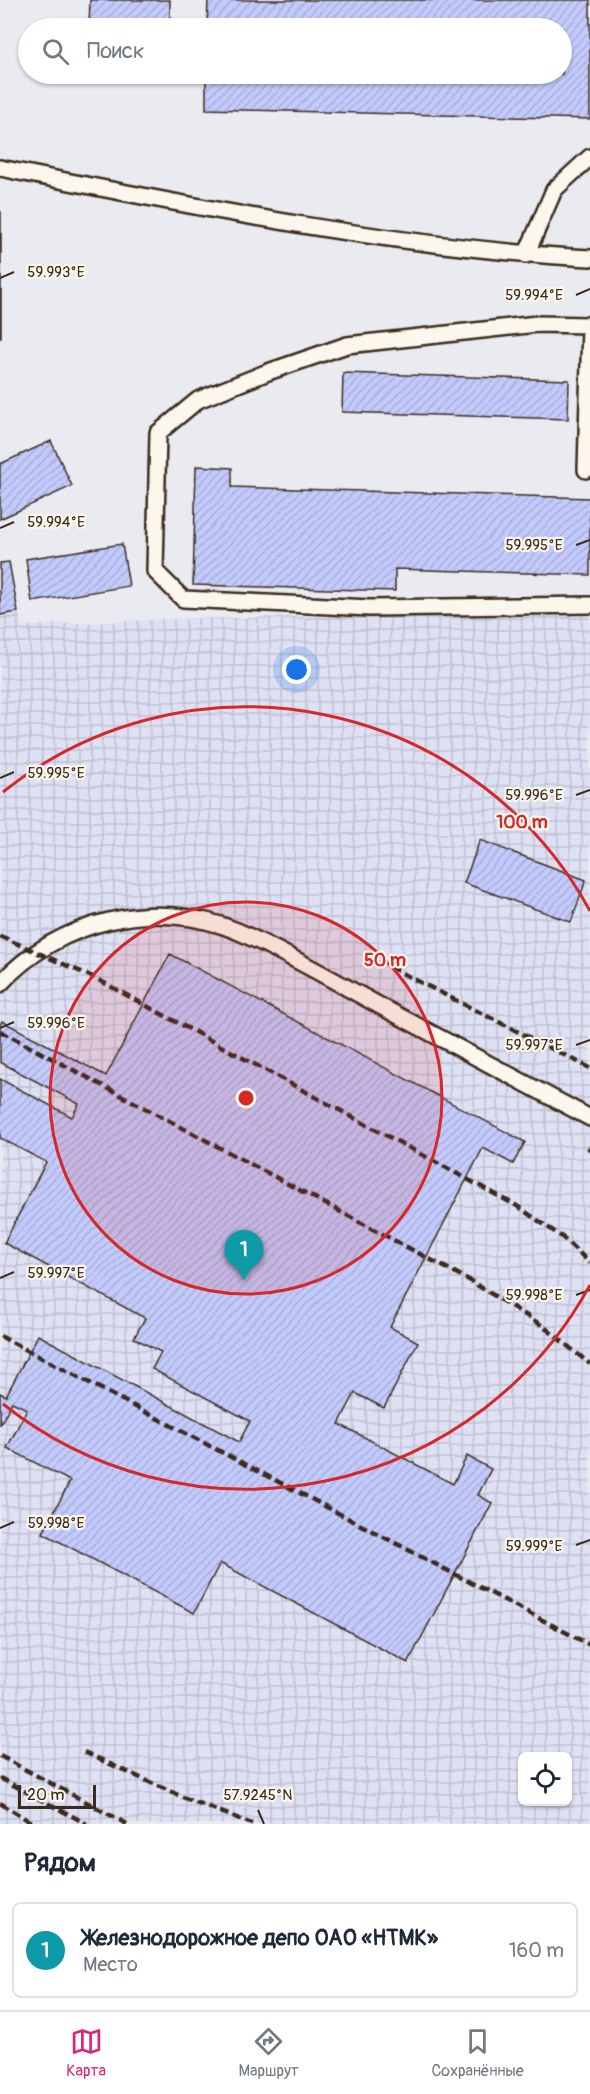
<!DOCTYPE html>
<html lang="ru">
<head>
<meta charset="utf-8">
<style>
	body { margin:0; font-family:Pangolin,sans-serif; background:#f6f6f7; color:#1f2937 }
	.controls { position:absolute; right:18px; bottom:18px; display:grid; overflow:hidden; border-radius:9px; box-shadow:0 2px 4px #0004 }
	.controls button { width:54px; height:54px; display:grid; place-items:center; padding:0; border:0; border-bottom:2px solid #e0e1e3; background:#fff; color:#1f2937; font:30px sans-serif }
	.scale { position:absolute; left:18px; bottom:15px; width:78px; box-sizing:border-box; padding-left:6px; border:3px solid #3b2a1e; border-top:0; font-size:16px; line-height:21px; white-space:nowrap; color:#3b2a1e; -webkit-text-stroke:4px #fbf7ec; paint-order:stroke }
	.you { position:absolute; left:297px; top:670px; width:21px; height:21px; margin:-15px; border:4px solid #fff; border-radius:50%; background:#1a73e8; box-shadow:0 0 0 9px #1a73e833 }
	.badge { display:grid; place-items:center; width:39px; height:39px; border-radius:50%; background:#db2777; color:#fff; font-size:20px; font-weight:700 }
	.pin { position:absolute; translate:-50% -50px; filter:drop-shadow(0 2px 3px #0008) }
	.pin::after { content:''; position:absolute; top:32px; width:21px; height:18px; background:inherit; clip-path:polygon(0 0,100% 0,50% 100%) }
	.list { margin:0; padding:0; list-style:none }
	h2 { display:flex; justify-content:space-between; align-items:center; height:78px; margin:0; padding:0 24px; font-size:26px }
	h2 small { font-size:20px; font-weight:400; color:#747a83 }
	.list li { display:grid; grid-template-columns:39px 1fr auto; gap:18px; align-items:center; box-sizing:border-box; height:96px; margin:0 12px 12px; padding:0 12px; border:2px solid #e0e1e3; border-radius:9px }
	.list b { display:block; font-size:22px; white-space:nowrap }
	.list p { margin:0; font-size:20px; white-space:nowrap; color:#747a83 }
	.list em { font-size:20px; font-style:normal; color:#747a83 }
	.icon { flex:none; width:33px; height:33px; fill:none; stroke:currentColor; stroke-width:2; stroke-linecap:round; stroke-linejoin:round }
	.map { position:relative; flex:none; width:590px; height:1824px; overflow:hidden }
	.search { position:absolute; background:#fff; box-shadow:0 2px 4px #0004; left:18px; right:18px; top:18px; height:66px; display:flex; align-items:center; gap:15px; box-sizing:border-box; padding:0 21px; border-radius:33px; color:#747a83; font-size:22px }
	.sheet { height:186px; background:#fff }
	nav { display:flex; justify-content:space-around; align-items:center; box-sizing:border-box; height:84px; border-top:2px solid #e0e1e3; background:#fff; font-size:16px; color:#747a83 }
	nav a { display:grid; justify-items:center; gap:3px }
	nav .on { color:#db2777 }
	.map>svg:first-child { display:block }
	.industrial { fill:url(#industrial-grid); fill-rule:evenodd }
	.building { fill:url(#building-hatch); stroke:#3b2a1e; stroke-width:1.5 }
	.lines { fill:none; stroke-linecap:round; stroke-linejoin:round }
	.lane-casing { stroke:#3b2a1e; stroke-width:20 }
	.lane { stroke:#fbf7ec; stroke-width:15 }
	.rail { stroke:#3b2a1e; stroke-width:4.5; stroke-dasharray:9 4.5; stroke-linecap:butt }
	.ticks { fill:none; stroke:#3b2a1e; stroke-width:2 }
	.ring { fill:none; stroke:#d62828; stroke-width:3 }
	.ticks-label { font-size:15px; text-anchor:middle; fill:#3b2a1e; stroke:#fbf7ec; stroke-width:4.5; stroke-linejoin:round; paint-order:stroke }
	.centre { fill:#d62828; stroke:#fbf7ec; stroke-width:3 }
	.ring-label { font-size:18px; text-anchor:middle; font-weight:bold; fill:#d62828; stroke:#fbf7ec; stroke-width:4.5; stroke-linejoin:round; paint-order:stroke }
</style>
</head>
<body>
<div class="map">
<svg width="590" height="1824" viewBox="0 0 590 1824">
	<defs>
		<pattern id="industrial-grid" width="8" height="8" patternUnits="userSpaceOnUse" patternTransform="scale(1.5)"><rect width="8" height="8" fill="#dee0f4"/><path d="M0 4h8M4 0v8" fill="none" stroke="#bfc0d1"/></pattern>
		<pattern id="building-hatch" width="6" height="6" patternUnits="userSpaceOnUse" patternTransform="scale(1.5)"><rect width="6" height="6" fill="#c3cafc"/><path d="M-1 1l2-2M0 6l6-6M5 7l2-2" fill="none" stroke="#a8aed8"/></pattern>
	</defs>
	<rect width="100%" height="100%" fill="#eaeaf1"/>
	<filter id="ink" filterUnits="userSpaceOnUse"><feTurbulence type="fractalNoise" baseFrequency=".0167" numOctaves="2"/><feDisplacementMap in="SourceGraphic" scale="12" xChannelSelector="R" yChannelSelector="G"/><feConvolveMatrix kernelMatrix="1 2 1 2 8 2 1 2 1" color-interpolation-filters="sRGB"/></filter>
	<g filter="url(#ink)">
		<path class="industrial" d="M 18,612 L 22,626 L 166,619 L 590,613 L 590,1824 L 0,1824 L 0,615 ZM 522,1756 L 568,1756 L 568,1802 L 522,1802 Z"/>
		<g class="building">
			<polygon points="90,0 170,0 170,28 89,28"/>
			<polygon points="208,0 590,0 590,119 206,109 206,74 562,74 562,28 207,28"/>
			<rect x="0" y="212" width="1" height="126"/>
			<polygon points="343,373 569,380 568,419 342,412"/>
			<polygon points="51,441 72,486 0,519 0,464"/>
			<polygon points="196,466 232,468 232,487 590,498 590,575 395,569 395,591 193,585"/>
			<polygon points="122,544 129,586 32,602 26,559"/>
			<polygon points="9,562 18,612 0,615 0,563"/>
			<polygon points="480,840 586,880 571,922 464,883"/>
			<polygon points="170,954 525,1142 513,1164 483,1148 390,1327 418,1342 384,1408 355,1393 339,1424 453,1484 467,1456 491,1469 478,1495 492,1503 408,1663 220,1563 194,1613 43,1533 70,1481 7,1448 27,1409 12,1402 0,1425 0,1393 6,1396 38,1335 239,1442 250,1421 152,1369 161,1352 134,1338 145,1318 4,1243 46,1162 0,1138 0,1079 72,1117 79,1104 0,1062 0,1025 2,1021 106,1076"/>
		</g>
		<g class="lines">
			<g class="lane-casing">
				<g id="lane">
					<path d="M 0,168 C 195,207 391,247 590,258"/>
					<polyline points="526,255 554,190 590,157"/>
					<polyline points="590,325 537,324 347,345 268,372 198,400 158,433 155,571 183,599 370,608 590,605"/>
					<polyline points="586,470 590,326"/>
					<path d="M 0,984 C 58,920 156,897 237,931 C 287,953 334,981 382,1007 C 451,1044 521,1081 590,1118"/>
				</g>
			</g>
			<use href="#lane" class="lane"/>
			<g class="rail">
				<polyline points="0,936 95,978 517,1206 562,1237 590,1263"/>
				<polyline points="390,967 590,1068"/>
				<polyline points="0,1031 469,1280 543,1326 590,1364"/>
				<polyline points="588,1147 590,1150"/>
				<polyline points="0,1336 590,1645"/>
				<polyline points="84,1752 180,1796 252,1824"/>
				<polyline points="0,1756 127,1824"/>
				<polyline points="0,1778 87,1824"/>
				<polyline points="0,1803 34,1824"/>
			</g>
		</g>
	</g>
	<path class="ticks" d="M 0,278 L 14,272M 576,295 L 590,289M 0,528 L 14,522M 576,545 L 590,540M 0,778 L 14,772M 576,795 L 590,790M 0,1028 L 14,1022M 576,1045 L 590,1040M 0,1278 L 14,1272M 576,1295 L 590,1290M 0,1528 L 14,1522M 576,1545 L 590,1540M 258,1810 L 264,1824"/>
	<circle cx="246" cy="1098" r="196" fill="#d62828" fill-opacity=".12"/>
	<g class="ring">
		<circle cx="246" cy="1098" r="196"/>
		<path d="M590 1285A391 391 0 0 1 3 1404M3 792A391 391 0 0 1 590 911"/>
	</g>
	<g class="ticks-label">
		<text x="56" y="277">59.993°E</text>
		<text x="534" y="300">59.994°E</text>
		<text x="56" y="527">59.994°E</text>
		<text x="534" y="550">59.995°E</text>
		<text x="56" y="778">59.995°E</text>
		<text x="534" y="800">59.996°E</text>
		<text x="56" y="1028">59.996°E</text>
		<text x="534" y="1050">59.997°E</text>
		<text x="56" y="1278">59.997°E</text>
		<text x="534" y="1300">59.998°E</text>
		<text x="56" y="1528">59.998°E</text>
		<text x="534" y="1551">59.999°E</text>
		<text x="258" y="1800">57.9245°N</text>
	</g>
	<circle cx="246" cy="1098" r="9" class="centre"/>
	<g class="ring-label">
		<text x="522" y="828">100 m</text>
		<text x="385" y="966">50 m</text>
	</g>
</svg>
<div class="controls">
<button><svg class="icon" aria-label="locate" viewBox="0 0 24 24"><circle cx="12" cy="12" r="6"/><path d="M12 2v4M12 18v4M2 12h4M18 12h4"/></svg></button>
</div>
<div class="scale">20 m</div>
<div class="you"></div>
<div class="pin badge" style="left:244px;top:1280px;background:#0f9aa8">1</div>
<div class="search"><svg class="icon" aria-label="search" viewBox="0 0 24 24"><circle cx="10" cy="10" r="6"/><path d="M15 15l6 6"/></svg>Поиск</div>
</div>
<section class="sheet">
<h2>Рядом<small></small></h2>
<ul class="list">
<li><span class="badge" style="background:#0f9aa8">1</span><div><b>Железнодорожное депо ОАО «НТМК»</b><p>Место</p></div><em>160 m</em></li>
</ul>
</section>
<nav>
<a class="on"><svg class="icon" aria-label="map" viewBox="0 0 24 24"><path d="M3 6l6-2 6 2 6-2v14l-6 2-6-2-6 2zM9 4v14M15 6v14"/></svg>Карта</a>
<a><svg class="icon" aria-label="directions" viewBox="0 0 24 24"><path d="M12 3l9 9-9 9-9-9zM9 14v-3h6M13 9l2 2-2 2"/></svg>Маршрут</a>
<a><svg class="icon" aria-label="saved" viewBox="0 0 24 24"><path d="M7 4h10v16l-5-4-5 4z"/></svg>Сохранённые</a>
</nav>
</body>
</html>
